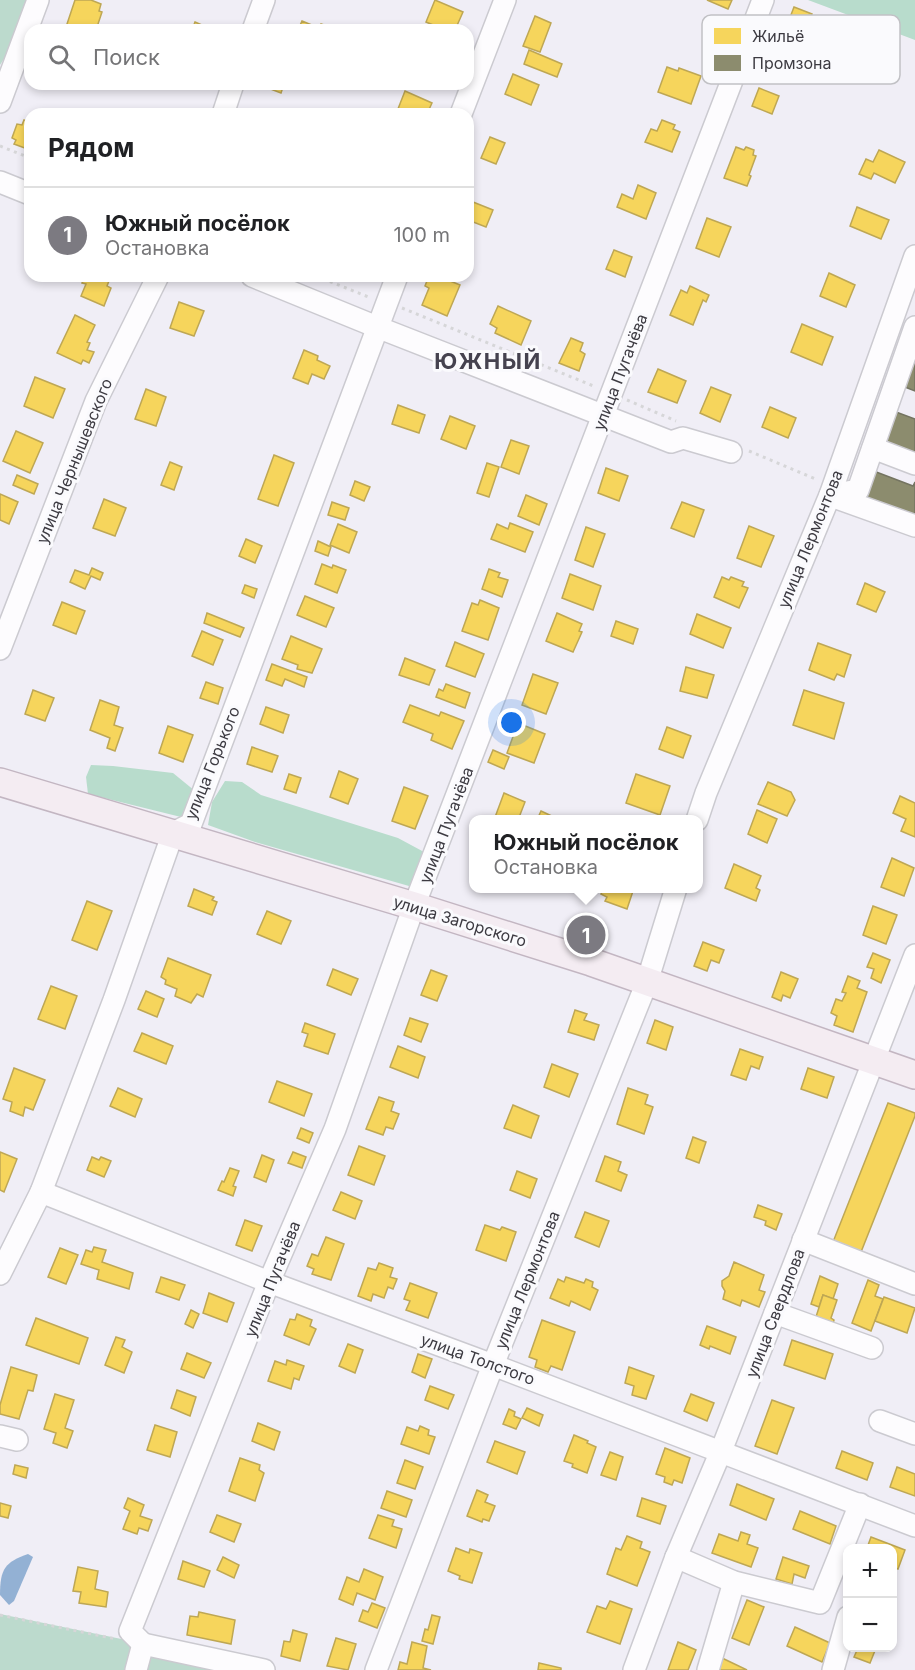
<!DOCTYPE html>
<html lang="ru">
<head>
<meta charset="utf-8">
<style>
	body { margin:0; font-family:Inter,sans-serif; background:#f6f6f6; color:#202124 }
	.controls { position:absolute; right:18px; bottom:18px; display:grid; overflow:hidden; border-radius:12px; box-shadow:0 3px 9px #0003 }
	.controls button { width:54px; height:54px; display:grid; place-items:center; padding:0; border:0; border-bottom:2px solid #e0e0e0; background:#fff; color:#202124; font:30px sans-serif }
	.you { position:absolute; left:512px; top:723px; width:21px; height:21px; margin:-15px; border:4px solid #fff; border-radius:50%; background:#1a73e8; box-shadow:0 0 0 9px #1a73e833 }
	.badge { display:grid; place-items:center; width:39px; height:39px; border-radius:50%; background:#7c7a81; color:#fff; font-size:20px; font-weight:700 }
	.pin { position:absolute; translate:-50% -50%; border:3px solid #fff; box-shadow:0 2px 6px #0006 }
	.popup { position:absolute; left:469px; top:815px; width:234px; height:78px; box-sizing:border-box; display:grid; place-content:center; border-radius:12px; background:#fff; filter:drop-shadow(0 2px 4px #0005); font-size:20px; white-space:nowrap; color:#757577 }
	.popup b { font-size:22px; color:#202124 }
	.popup::after { content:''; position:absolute; left:50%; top:100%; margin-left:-12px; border:12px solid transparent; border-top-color:#fff }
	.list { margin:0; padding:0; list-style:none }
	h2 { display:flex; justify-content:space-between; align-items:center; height:78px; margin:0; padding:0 24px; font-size:26px }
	h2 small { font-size:20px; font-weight:400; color:#757577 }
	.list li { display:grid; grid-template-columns:39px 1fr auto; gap:18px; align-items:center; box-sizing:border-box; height:96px; padding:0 24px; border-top:2px solid #e0e0e0 }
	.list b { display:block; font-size:22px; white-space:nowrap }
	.list p { margin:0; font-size:20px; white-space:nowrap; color:#757577 }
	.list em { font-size:20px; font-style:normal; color:#757577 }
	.icon { flex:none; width:33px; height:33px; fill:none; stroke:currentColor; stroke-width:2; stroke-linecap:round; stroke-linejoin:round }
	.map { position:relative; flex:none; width:915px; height:1670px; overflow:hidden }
	.search { position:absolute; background:#fff; box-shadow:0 3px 9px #0003; left:24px; top:24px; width:450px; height:66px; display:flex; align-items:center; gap:15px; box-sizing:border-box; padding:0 21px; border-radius:18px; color:#757577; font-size:22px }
	.panel { position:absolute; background:#fff; box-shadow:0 3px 9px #0003; left:24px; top:108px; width:450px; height:174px; border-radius:18px }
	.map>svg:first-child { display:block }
	.green { fill:#bcdacd }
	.forest { fill:#b8dccc }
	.water { fill:#93b1d4 }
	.homes { fill:#f6d55c; stroke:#bea754; stroke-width:1.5 }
	.industry { fill:#8c8c6e; stroke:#747461; stroke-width:1.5 }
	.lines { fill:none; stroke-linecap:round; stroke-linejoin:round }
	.minor-casing { stroke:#cbcad0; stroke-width:24 }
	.major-casing { stroke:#c3b6c2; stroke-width:30 }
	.path { stroke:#d6d6d8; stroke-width:3; stroke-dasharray:3 4.5; stroke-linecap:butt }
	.minor { stroke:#fdfcfe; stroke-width:21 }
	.major { stroke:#f4ecf2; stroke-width:27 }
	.labels { text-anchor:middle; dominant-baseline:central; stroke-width:6; stroke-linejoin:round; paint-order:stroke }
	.street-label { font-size:16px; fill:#3d3b42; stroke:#fafafd }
	.district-label { font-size:22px; font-weight:bold; letter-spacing:1.5px; fill:#45424f; stroke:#fafafd }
	.key { fill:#fafafd; stroke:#c1c1c5; stroke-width:1.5 }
	.key-label { font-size:16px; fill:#3d3b42 }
</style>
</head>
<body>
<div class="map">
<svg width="915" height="1670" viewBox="0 0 915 1670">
	<rect width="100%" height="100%" fill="#f0eef6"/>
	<g class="green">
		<polygon points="0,0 42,0 0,65"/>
		<polygon points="0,1614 272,1670 0,1670"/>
	</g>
	<g class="forest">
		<polygon points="808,0 915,0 915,40"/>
		<polygon points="91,765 113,766 173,773 195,791 185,818 88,794 86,777"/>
		<path d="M 225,781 L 242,782 L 261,795 L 398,838 L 424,852 C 423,865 420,878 409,886 L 255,842 L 208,825 L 212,802 Z"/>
	</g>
	<path class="water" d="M 28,1554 L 33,1557 L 14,1601 L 9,1605 L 0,1595 C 0,1569 5,1562 28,1554 Z"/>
	<g class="homes">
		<polygon points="75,0 91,0 101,4 99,11 102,12 96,30 65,30"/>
		<polygon points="435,0 463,12 455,30 445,30 426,22"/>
		<polygon points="707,0 732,0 728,9"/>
		<polygon points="794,7 812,14 804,35 786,28"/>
		<polygon points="535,16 551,23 540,52 523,46"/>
		<polygon points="302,21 319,28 321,24 327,26 326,30 298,30"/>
		<polygon points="195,22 213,30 192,30"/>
		<polygon points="839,25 859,33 848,58 829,50"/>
		<polygon points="529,50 562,64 557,77 524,64"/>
		<polygon points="667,67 678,71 679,68 701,76 691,104 658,92"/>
		<polygon points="513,74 539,85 531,105 505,94"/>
		<polygon points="260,84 284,84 281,93 260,85"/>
		<polygon points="759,88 779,96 772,114 752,106"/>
		<polygon points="405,91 432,103 427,114 396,114"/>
		<polygon points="24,120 30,122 30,150 14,144 16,140 12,138 17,124 22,125"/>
		<polygon points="662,120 675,125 673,129 680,132 672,152 645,142 651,129 657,131"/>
		<polygon points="490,137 505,143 496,164 481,158"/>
		<polygon points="736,147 744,150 746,147 754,150 753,155 756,156 749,175 751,176 747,186 724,178"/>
		<polygon points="879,150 905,162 895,183 874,173 871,179 859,174 866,159 873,162"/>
		<polygon points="638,185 656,193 646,219 617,207 622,194 633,199"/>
		<polygon points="468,200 493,210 486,227 468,220"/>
		<polygon points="857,207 889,220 881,239 850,226"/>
		<polygon points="707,218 731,227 719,257 696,248"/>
		<polygon points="614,250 632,257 625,277 606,269"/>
		<polygon points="829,273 855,285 846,307 820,296"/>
		<polygon points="85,276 111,276 107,286 111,288 104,306 81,296 86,284 82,283"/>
		<polygon points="429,276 438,276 460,285 447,316 422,305 429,288 425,286"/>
		<polygon points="690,286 709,295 706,302 703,300 693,325 670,315 681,290 687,293"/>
		<polygon points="179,302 204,311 194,336 170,328"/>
		<polygon points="498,306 531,321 521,345 495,333 497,328 490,324"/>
		<polygon points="75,315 95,325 87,342 90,343 87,350 94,352 89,363 83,360 81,364 57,353"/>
		<polygon points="802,324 833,337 822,365 791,352"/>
		<polygon points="571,338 583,343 580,351 585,354 579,371 559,363"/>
		<polygon points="304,350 318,356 317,360 330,366 324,379 312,374 308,384 293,378"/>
		<polygon points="658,369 686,381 677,403 648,392"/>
		<polygon points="35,377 65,389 53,418 24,406"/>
		<polygon points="711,387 731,395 720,422 700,413"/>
		<polygon points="146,389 166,397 156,426 135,419"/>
		<polygon points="398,405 425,415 419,433 392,424"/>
		<polygon points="770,407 796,418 788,438 762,427"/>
		<polygon points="450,416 475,426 466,449 441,439"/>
		<polygon points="16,431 43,443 30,473 3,461"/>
		<polygon points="511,440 529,446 519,474 501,467"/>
		<polygon points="274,455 294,463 278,506 258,499"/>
		<polygon points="170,462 182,467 174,490 161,485"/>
		<polygon points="487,463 499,467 489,497 477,493"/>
		<polygon points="606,468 628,476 619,501 598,493"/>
		<polygon points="17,475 38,484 34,494 13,485"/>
		<polygon points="355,481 370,487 364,501 350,495"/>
		<polygon points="0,494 18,502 9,524 0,520"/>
		<polygon points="526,495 547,504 539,525 518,516"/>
		<polygon points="104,499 126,508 115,536 93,528"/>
		<polygon points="332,502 349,508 345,520 328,515"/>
		<polygon points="682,502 704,510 694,537 671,528"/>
		<polygon points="510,523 533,532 525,552 491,539 497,524 508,529"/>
		<polygon points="338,524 357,532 349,553 330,545"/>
		<polygon points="749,526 774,536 761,567 737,558"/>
		<polygon points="586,527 605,534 593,567 575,560"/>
		<polygon points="246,539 262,546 255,563 239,556"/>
		<polygon points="318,541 331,547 328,556 315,551"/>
		<polygon points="322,564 332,568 333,565 346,570 337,593 315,584"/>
		<polygon points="92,568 103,573 100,580 91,576 85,589 70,582 75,570 89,575"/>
		<polygon points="489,569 500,573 498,577 508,580 502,597 482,589"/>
		<polygon points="570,574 601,586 593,610 562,598"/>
		<polygon points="722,577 729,580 731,577 744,582 742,586 748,588 739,608 714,597"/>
		<polygon points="865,583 885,592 876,612 857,604"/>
		<polygon points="245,585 257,589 254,598 242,593"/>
		<polygon points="305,596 334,608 326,627 297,615"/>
		<polygon points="480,600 499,608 488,640 462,631 472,603 478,605"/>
		<polygon points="62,602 85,611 76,634 53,625"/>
		<polygon points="207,613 244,628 240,637 204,623"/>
		<polygon points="557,613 582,624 579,631 582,632 573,652 546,641"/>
		<polygon points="697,614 731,628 723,648 690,634"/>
		<polygon points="616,621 638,629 633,644 611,636"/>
		<polygon points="202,631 223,640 213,665 192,656"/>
		<polygon points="291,636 322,649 312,673 297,669 298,665 282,659"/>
		<polygon points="455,642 484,654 475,677 446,666"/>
		<polygon points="818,643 851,655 844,677 837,674 834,680 809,670"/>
		<polygon points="405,658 435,670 429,685 399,675"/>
		<polygon points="272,664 307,677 304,687 285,679 282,686 266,680"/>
		<polygon points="686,667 714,675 707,698 680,691"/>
		<polygon points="533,674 558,683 546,714 522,705"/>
		<polygon points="206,682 223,688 218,704 200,698"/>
		<polygon points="446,684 470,693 465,708 436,697 439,689 443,691"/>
		<polygon points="33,690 54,698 45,721 25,714"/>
		<polygon points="804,690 844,703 834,739 793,725"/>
		<polygon points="100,700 119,707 114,725 123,728 115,751 107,748 110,738 90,730"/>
		<polygon points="410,705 439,716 441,712 464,721 452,749 431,740 433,734 403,722"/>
		<polygon points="266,707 289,715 283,733 260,724"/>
		<polygon points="518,723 545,734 534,763 507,753"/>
		<polygon points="168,726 193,735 183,762 159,753"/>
		<polygon points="667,727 691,736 683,758 659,749"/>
		<polygon points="252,747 278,756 272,772 247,764"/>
		<polygon points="493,750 509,757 504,769 488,762"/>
		<polygon points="339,771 358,779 348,804 330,797"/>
		<polygon points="289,774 301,778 296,793 284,789"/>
		<polygon points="636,774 670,786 660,815 626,803"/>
		<polygon points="768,782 791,792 795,800 787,816 758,804"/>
		<polygon points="404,787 428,796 415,829 392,821"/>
		<polygon points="504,793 525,802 518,820 494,820"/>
		<polygon points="900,796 915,803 915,837 901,831 906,819 893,813"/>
		<polygon points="757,810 777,819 767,843 748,834"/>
		<polygon points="541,811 556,818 556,820 537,820"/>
		<polygon points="892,858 914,868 904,896 881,887"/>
		<polygon points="734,864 761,876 756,888 760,890 756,901 725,888"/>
		<polygon points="603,888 634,888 627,909 605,901 607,897 601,894"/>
		<polygon points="194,889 214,897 212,900 217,902 212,915 188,906"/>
		<polygon points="87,901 112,911 97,950 72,940"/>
		<polygon points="873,906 897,915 886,944 863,935"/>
		<polygon points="267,911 291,921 281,944 257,934"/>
		<polygon points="703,942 724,950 719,963 711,960 707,971 694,966"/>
		<polygon points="873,953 890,960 881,983 871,978 874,969 867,967"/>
		<polygon points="168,958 211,975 203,997 197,994 191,1003 175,996 177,989 165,984 166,980 161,977"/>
		<polygon points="333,969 358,979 351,995 327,985"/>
		<polygon points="431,970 447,976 437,1001 421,995"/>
		<polygon points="781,972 798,979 790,998 783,995 781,1001 772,997"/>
		<polygon points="848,976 860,981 857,988 867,992 853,1032 834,1025 837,1016 831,1013 836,999 842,1001 846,993 842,992"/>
		<polygon points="51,986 77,996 65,1029 38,1019"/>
		<polygon points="146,991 164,999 157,1017 138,1009"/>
		<polygon points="575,1010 587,1014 584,1020 599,1025 594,1040 568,1032"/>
		<polygon points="410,1018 428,1024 421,1042 404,1035"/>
		<polygon points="655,1020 673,1027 666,1050 647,1043"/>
		<polygon points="305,1023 335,1034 328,1054 304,1046 308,1034 302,1032"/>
		<polygon points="142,1033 173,1046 166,1064 134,1051"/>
		<polygon points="398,1046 425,1057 418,1078 390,1067"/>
		<polygon points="740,1049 763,1057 759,1069 751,1066 746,1080 731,1075"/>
		<polygon points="552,1064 578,1074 569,1097 544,1087"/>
		<polygon points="14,1068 45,1080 33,1110 25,1107 23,1116 10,1111 12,1102 3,1099"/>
		<polygon points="808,1068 834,1077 827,1098 801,1089"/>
		<polygon points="277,1081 312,1094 304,1116 269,1102"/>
		<polygon points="118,1088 142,1099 135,1117 110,1106"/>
		<polygon points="628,1088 648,1095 645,1104 653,1107 644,1134 617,1124"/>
		<polygon points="379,1097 394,1102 391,1111 399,1114 393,1129 386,1127 383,1135 366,1129"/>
		<polygon points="888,1103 915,1113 915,1116 861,1252 833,1242"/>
		<polygon points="513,1105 539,1116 531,1138 504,1128"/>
		<polygon points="301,1128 313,1133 309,1143 297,1138"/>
		<polygon points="693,1137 706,1142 699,1163 686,1158"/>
		<polygon points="359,1146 385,1156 374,1185 348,1175"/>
		<polygon points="0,1152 17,1159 4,1192 0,1190"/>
		<polygon points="293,1152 306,1157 302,1168 288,1163"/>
		<polygon points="262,1155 274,1160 266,1182 254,1177"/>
		<polygon points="605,1156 621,1162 618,1171 627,1175 621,1191 596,1181"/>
		<polygon points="92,1157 99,1160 101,1157 111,1161 104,1177 87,1170"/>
		<polygon points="230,1168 239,1171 233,1186 236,1187 233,1196 218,1190 222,1181 224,1182"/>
		<polygon points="517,1171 537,1179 530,1198 510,1190"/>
		<polygon points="341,1192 362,1201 355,1219 333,1210"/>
		<polygon points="758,1205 782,1214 776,1230 765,1225 766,1221 754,1217"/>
		<polygon points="585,1212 609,1221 599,1247 575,1237"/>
		<polygon points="245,1220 262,1226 252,1251 236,1245"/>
		<polygon points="485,1225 500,1230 502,1227 516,1232 506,1261 476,1250"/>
		<polygon points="326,1237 344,1244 331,1280 312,1274 314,1269 307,1266 312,1254 318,1256"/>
		<polygon points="94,1247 106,1250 102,1262 133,1273 129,1289 97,1279 99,1270 81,1264 86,1250 92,1252"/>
		<polygon points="60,1248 78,1255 66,1284 48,1277"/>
		<polygon points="734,1262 764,1275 759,1290 765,1292 759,1307 742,1300 740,1306 723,1299 725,1291 722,1286 722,1281 729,1276"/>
		<polygon points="379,1263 393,1268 390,1277 397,1279 393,1289 388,1287 384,1298 373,1294 371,1301 358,1296 368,1268 376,1270"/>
		<polygon points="820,1276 838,1284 833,1299 823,1295 819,1307 811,1304"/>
		<polygon points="161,1277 185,1285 179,1300 156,1292"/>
		<polygon points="566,1277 584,1283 586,1279 593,1282 592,1287 598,1290 590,1310 571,1301 569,1306 550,1298 558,1279 564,1282"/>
		<polygon points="868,1280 879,1285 875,1296 883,1299 871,1331 852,1323"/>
		<polygon points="410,1283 437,1293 428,1318 406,1310 410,1301 404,1299"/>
		<polygon points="209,1293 234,1303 227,1322 203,1313"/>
		<polygon points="823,1295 837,1300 831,1318 834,1320 831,1330 814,1323"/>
		<polygon points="884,1297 915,1308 907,1333 875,1321"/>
		<polygon points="191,1310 199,1314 193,1328 185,1324"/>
		<polygon points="297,1314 312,1320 310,1326 316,1329 309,1345 284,1335 290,1319 295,1320"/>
		<polygon points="36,1318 88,1338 79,1364 26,1345"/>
		<polygon points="542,1320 575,1332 562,1370 551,1366 548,1372 535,1367 537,1360 529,1357"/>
		<polygon points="707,1326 736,1337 730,1354 710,1346 709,1349 700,1345"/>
		<polygon points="116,1337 125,1340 122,1347 132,1352 124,1373 105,1365"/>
		<polygon points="792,1340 833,1354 825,1379 784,1365"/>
		<polygon points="348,1344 363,1350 355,1373 339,1366"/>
		<polygon points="187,1353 211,1363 204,1378 181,1369"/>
		<polygon points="418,1354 432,1359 425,1378 412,1372"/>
		<polygon points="287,1360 304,1366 299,1380 294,1378 291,1389 268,1381 275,1361 286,1365"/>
		<polygon points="11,1367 37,1375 33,1391 28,1390 19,1419 0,1414 0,1405"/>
		<polygon points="629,1367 654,1376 646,1399 632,1395 634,1386 625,1383"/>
		<polygon points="430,1386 454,1395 448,1409 425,1400"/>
		<polygon points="177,1390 196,1397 190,1416 171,1408"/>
		<polygon points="55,1394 74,1400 65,1428 73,1431 67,1448 53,1443 56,1433 44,1429"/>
		<polygon points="691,1394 714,1403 707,1421 684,1411"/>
		<polygon points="772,1400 794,1408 777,1454 755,1446"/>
		<polygon points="527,1408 543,1415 539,1426 522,1418"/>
		<polygon points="509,1409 515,1412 514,1416 521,1419 516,1429 503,1424"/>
		<polygon points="258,1423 280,1432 274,1450 252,1441"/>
		<polygon points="155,1425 177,1432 170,1457 147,1450"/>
		<polygon points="420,1426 429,1430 428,1435 435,1437 429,1454 401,1444 407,1427 418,1431"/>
		<polygon points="574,1435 588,1441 587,1443 596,1447 587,1473 572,1467 573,1464 564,1461"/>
		<polygon points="495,1441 525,1452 517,1474 487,1462"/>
		<polygon points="665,1448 690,1458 682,1483 674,1480 672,1485 664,1482 665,1477 656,1474"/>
		<polygon points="842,1451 873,1463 867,1480 836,1468"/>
		<polygon points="610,1452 623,1457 616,1480 601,1475"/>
		<polygon points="240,1458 260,1465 259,1470 264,1473 255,1501 229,1491"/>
		<polygon points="405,1460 423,1467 415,1489 397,1483"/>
		<polygon points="15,1465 28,1468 26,1478 13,1474"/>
		<polygon points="897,1467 915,1474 915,1496 890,1487"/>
		<polygon points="737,1484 774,1499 766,1520 730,1505"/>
		<polygon points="477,1490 488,1495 485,1502 495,1506 489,1521 483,1519 482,1522 467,1516"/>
		<polygon points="387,1491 412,1500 406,1517 381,1508"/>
		<polygon points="128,1498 144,1505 140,1516 152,1520 148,1531 139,1528 137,1534 123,1529 130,1511 124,1508"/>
		<polygon points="642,1498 666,1506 660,1524 637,1516"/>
		<polygon points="0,1503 11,1506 8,1518 0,1516"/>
		<polygon points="800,1511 836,1526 830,1544 793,1529"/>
		<polygon points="217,1515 241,1524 234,1542 210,1532"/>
		<polygon points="378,1515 394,1520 392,1526 402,1529 396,1548 369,1538"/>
		<polygon points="741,1532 750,1535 747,1544 758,1548 751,1567 712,1553 719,1534 738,1541"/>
		<polygon points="627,1536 642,1542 640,1548 650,1552 637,1586 607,1574 616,1548 621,1550"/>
		<polygon points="871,1537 905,1550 898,1569 892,1567 892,1548 867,1548"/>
		<polygon points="456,1548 469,1553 470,1549 482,1553 472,1583 459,1579 460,1576 448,1571"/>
		<polygon points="223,1557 239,1565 234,1578 217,1570"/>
		<polygon points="783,1557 809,1566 805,1578 794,1574 792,1584 776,1579"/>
		<polygon points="183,1561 210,1571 204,1587 178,1579"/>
		<polygon points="78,1567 98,1571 95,1589 108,1592 106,1607 79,1603 81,1592 73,1591"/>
		<polygon points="364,1569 383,1577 375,1600 357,1593 353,1605 339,1599 347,1577 359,1582"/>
		<polygon points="747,1600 764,1607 749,1645 732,1638"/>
		<polygon points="610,1601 632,1609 620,1644 587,1632 597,1606 606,1609"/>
		<polygon points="372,1603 385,1608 377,1628 359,1621 363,1610 368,1612"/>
		<polygon points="199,1612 235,1620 231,1644 187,1635 190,1616 198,1617"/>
		<polygon points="432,1615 440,1617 433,1644 422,1641 425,1629 428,1630"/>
		<polygon points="795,1627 830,1643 822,1662 787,1646"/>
		<polygon points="293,1630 307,1634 300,1661 281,1656 284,1641 290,1642"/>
		<polygon points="336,1638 356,1644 348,1670 327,1666"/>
		<polygon points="412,1642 427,1646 423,1668 431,1670 398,1670 400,1662 407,1664"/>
		<polygon points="678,1642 696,1650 688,1670 668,1670"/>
		<polygon points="858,1648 876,1648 870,1663 854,1657"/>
		<polygon points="722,1658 747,1670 718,1670"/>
		<polygon points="539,1663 561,1668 561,1670 538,1670"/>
	</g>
	<g class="industry">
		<polygon points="915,361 915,391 905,387"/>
		<polygon points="896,412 915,419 915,459 882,446"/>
		<polygon points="871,470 913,486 915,482 915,518 861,497"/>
	</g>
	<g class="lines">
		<g class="minor-casing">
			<g id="minor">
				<polyline points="253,30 264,0"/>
				<polyline points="0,102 38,0"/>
				<polyline points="223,114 233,84"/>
				<polyline points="461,114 505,0"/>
				<polyline points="0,182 30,194"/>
				<polyline points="252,276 377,327 671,442 683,438 731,452"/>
				<polyline points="873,448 915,464"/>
				<polyline points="830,495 858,490 915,327"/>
				<polyline points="831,496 915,526"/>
				<polyline points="0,649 96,401 158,276"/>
				<polyline points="697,820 706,793 830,495 915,256"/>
				<polyline points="41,1192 269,1282 493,1365 915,1526"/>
				<polyline points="803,1240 915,1284"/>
				<polyline points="0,1274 41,1192 114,1000 173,833 191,824 397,276"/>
				<polyline points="775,1313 872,1348"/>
				<polyline points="880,1421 915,1434"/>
				<polyline points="0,1436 17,1440"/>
				<polyline points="676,1557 734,1582 820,1603 860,1504"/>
				<polyline points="143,1644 130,1631 269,1282 335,1129 414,906 763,0"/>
				<polyline points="143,1644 264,1670"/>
				<polyline points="136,1670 143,1644"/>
				<polyline points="376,1670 493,1365 647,982 676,888"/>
				<polyline points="634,1670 676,1557 721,1451 915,955"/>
				<polyline points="708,1670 734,1582"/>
				<polyline points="833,1670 848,1617"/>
			</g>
		</g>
		<g class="major-casing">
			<polyline id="major" points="0,782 414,906 591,962 915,1075"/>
		</g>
		<g class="path">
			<polyline points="0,146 30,158"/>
			<polyline points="316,276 371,298"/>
			<polyline points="402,308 596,387"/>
			<polyline points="627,400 676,421"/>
			<polyline points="749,451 818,480"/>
			<polyline points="0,1615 116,1639"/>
		</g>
		<use href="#minor" class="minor"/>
		<use href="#major" class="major"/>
	</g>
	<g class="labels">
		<g class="street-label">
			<text transform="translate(620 372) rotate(-69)">улица Пугачёва</text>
			<text transform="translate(74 461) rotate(-68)">улица Чернышевского</text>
			<text transform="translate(810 539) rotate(-68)">улица Лермонтова</text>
			<text transform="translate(212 763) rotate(-68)">улица Горького</text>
			<text transform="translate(446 825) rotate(-69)">улица Пугачёва</text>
			<text transform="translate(460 921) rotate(17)">улица Загорского</text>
			<text transform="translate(272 1279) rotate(-68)">улица Пугачёва</text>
			<text transform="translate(527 1280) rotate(-68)">улица Лермонтова</text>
			<text transform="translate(775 1313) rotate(-69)">улица Свердлова</text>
			<text transform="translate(478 1359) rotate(20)">улица Толстого</text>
		</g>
		<g class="district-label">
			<text x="488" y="361">ЮЖНЫЙ</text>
		</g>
	</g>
	<rect x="702" y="15" width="198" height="69" rx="9" class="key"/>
	<rect x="714" y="28" width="27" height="16" fill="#f6d55c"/>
	<rect x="714" y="55" width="27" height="16" fill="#8c8c6e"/>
	<g class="key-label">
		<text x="752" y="42">Жильё</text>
		<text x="752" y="69">Промзона</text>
	</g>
</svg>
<div class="controls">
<button>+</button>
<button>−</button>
</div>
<div class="you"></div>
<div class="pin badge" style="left:586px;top:935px">1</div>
<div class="popup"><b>Южный посёлок</b>Остановка</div>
<div class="search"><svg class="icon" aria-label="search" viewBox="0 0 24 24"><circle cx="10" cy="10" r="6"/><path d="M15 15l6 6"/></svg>Поиск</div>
<section class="panel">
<h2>Рядом<small></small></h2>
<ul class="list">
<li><span class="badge">1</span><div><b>Южный посёлок</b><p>Остановка</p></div><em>100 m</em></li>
</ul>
</section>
</div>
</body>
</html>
